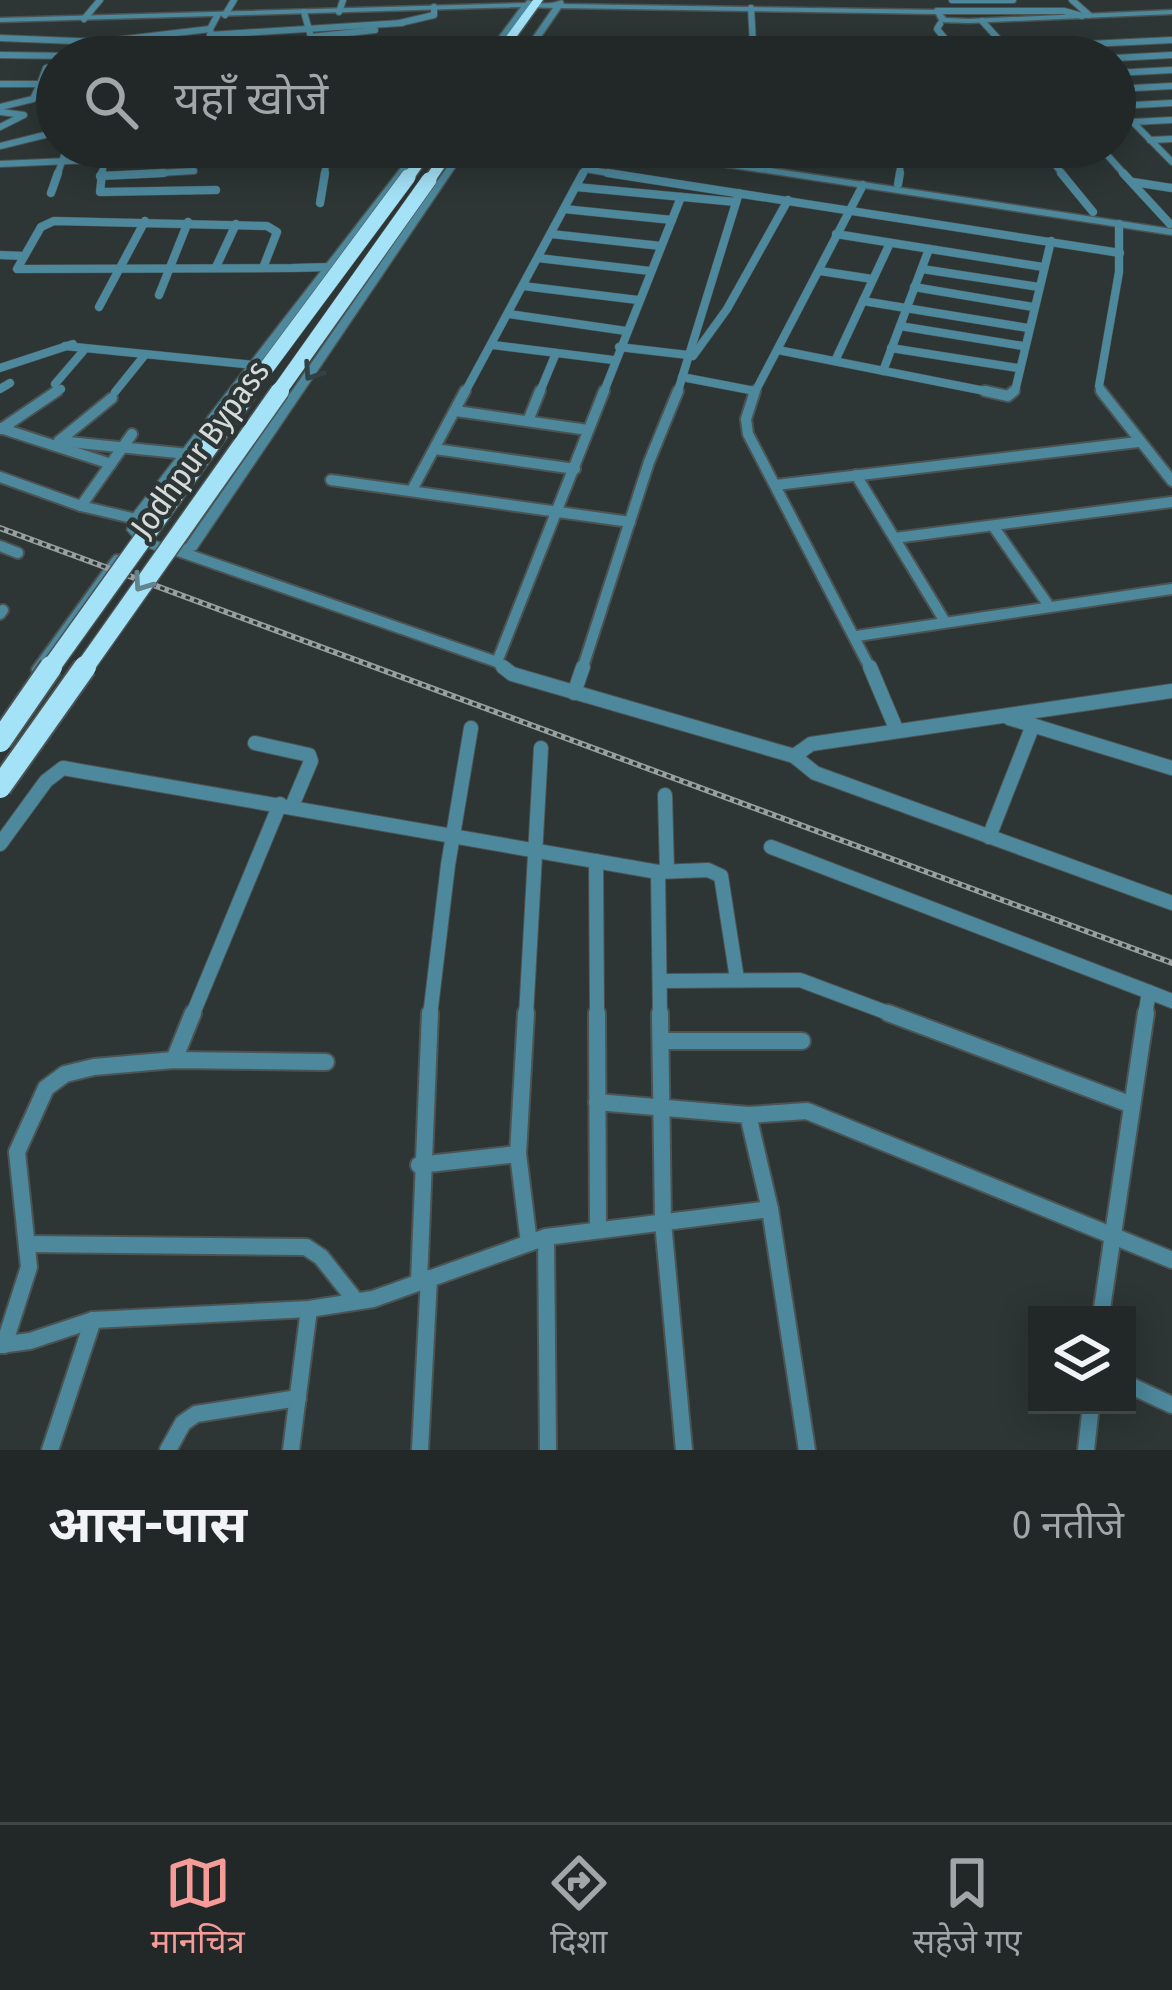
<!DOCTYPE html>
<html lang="hi">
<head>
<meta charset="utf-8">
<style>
	body { margin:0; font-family:"Fira Sans Condensed","Noto Sans Devanagari",sans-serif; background:#2a3030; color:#f1f3f6 }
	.controls { position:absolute; right:36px; bottom:36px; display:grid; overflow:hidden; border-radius:0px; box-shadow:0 6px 30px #0003 }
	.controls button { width:108px; height:108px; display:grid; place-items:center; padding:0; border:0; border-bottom:3px solid #3f4445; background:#222828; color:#f1f3f6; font:60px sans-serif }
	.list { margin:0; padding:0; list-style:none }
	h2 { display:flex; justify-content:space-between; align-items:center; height:156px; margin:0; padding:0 48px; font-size:51px }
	h2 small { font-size:39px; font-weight:400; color:#a2a6a8 }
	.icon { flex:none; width:66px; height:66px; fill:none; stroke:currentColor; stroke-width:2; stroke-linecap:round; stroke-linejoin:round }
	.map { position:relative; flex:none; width:1172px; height:1450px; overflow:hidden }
	.search { position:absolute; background:#222828; box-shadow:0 6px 30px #0003; left:36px; right:36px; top:36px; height:132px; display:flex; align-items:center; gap:30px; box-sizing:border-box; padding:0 42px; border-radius:66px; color:#a2a6a8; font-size:45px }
	.sheet { height:372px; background:#222828 }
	nav { display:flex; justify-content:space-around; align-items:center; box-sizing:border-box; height:168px; border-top:3px solid #3f4445; background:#222828; font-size:33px; color:#a2a6a8 }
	nav a { display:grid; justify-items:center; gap:6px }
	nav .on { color:#f59b98 }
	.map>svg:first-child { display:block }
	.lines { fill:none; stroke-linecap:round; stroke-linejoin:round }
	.minor-far4-casing { stroke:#4b5453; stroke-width:8 }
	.minor-far3-casing { stroke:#4b5453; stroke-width:9 }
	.minor-far2-casing { stroke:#4b5453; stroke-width:14 }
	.minor-far1-casing { stroke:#4b5453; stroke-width:16 }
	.minor-casing { stroke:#4b5453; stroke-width:20 }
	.tertiary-casing { stroke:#4b5453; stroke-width:3 }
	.trunk-casing { stroke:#4b5453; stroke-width:3 }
	.minor-far4 { stroke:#4d889c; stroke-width:6 }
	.minor-far3 { stroke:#4d889c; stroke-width:8 }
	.minor-far2 { stroke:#4d889c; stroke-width:10 }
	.minor-far1 { stroke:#4d889c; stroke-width:14 }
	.minor { stroke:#4d889c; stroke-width:16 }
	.tertiary { fill:#4d889c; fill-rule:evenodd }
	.trunk { fill:#a4e2f8; fill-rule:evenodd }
	.rail-casing { stroke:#989f9e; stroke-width:6 }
	.rail { stroke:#2d3635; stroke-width:3; stroke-dasharray:4.5; stroke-linecap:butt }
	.trunk-bridge-far2-casing { stroke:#4b5453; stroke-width:16; stroke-linecap:butt }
	.trunk-bridge-far1-casing { stroke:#4b5453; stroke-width:21; stroke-linecap:butt }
	.trunk-bridge-casing { stroke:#4b5453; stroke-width:26; stroke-linecap:butt }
	.trunk-bridge-far2 { stroke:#a4e2f8; stroke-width:15 }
	.trunk-bridge-far1 { stroke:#a4e2f8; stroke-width:18 }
	.trunk-bridge { stroke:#a4e2f8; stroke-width:22 }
	.oneway { stroke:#324244 }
	.oneway2 { stroke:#63838d }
	.labels { text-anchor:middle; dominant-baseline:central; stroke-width:9; stroke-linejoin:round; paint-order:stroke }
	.street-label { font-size:33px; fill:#d5dada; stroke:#2d3635 }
</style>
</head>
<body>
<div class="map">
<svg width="1172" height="1450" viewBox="0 0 1172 1450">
	<rect width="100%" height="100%" fill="#2d3635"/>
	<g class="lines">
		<g class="minor-far4-casing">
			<g id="minor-far4">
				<polyline points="952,0 1013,0"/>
				<polyline points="1072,0 1089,15"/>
				<polyline points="937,11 1064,11 1082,16"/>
				<polyline points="304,12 311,37 307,57"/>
				<polyline points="339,12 343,0"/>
				<polyline points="225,15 234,0"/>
				<polyline points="84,19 100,0"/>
				<polyline points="982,21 1015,57"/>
				<polyline points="400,23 434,15 434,7"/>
				<polyline points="940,24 937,29 960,57"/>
				<polyline points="210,35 402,23"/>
				<polyline points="311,37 375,30"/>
				<polyline points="0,38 100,42 210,29 217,16"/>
				<polyline points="1006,48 1172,40"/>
				<polyline points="98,51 214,48 210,29"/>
				<polyline points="0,55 69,56"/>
				<polyline points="648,57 655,41"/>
				<polyline points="715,57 717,52"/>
				<polyline points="746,57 753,44 751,8"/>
				<polyline points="793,57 804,50 917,52"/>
				<polyline points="1115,58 1172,55"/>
				<polyline points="1115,73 1172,70"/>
				<polyline points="0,84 40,84 33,99 0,107"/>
				<polyline points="40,84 46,68 57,65"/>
				<polyline points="39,88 57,82"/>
				<polyline points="1115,89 1172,86"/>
				<polyline points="1115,104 1172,162"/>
				<polyline points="1116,106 1172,103"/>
				<polyline points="1133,122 1172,120"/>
				<polyline points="0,127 24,115 1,112"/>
				<polyline points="1150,140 1172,139"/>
				<polyline points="0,146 57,132"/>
				<polyline points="1041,147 1064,176"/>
				<polyline points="1100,147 1126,176"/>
				<polyline points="296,154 327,160 324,176"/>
				<polyline points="0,164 385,147"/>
				<polyline points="585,169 627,176"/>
				<polyline points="57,176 67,147"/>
				<polyline points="102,176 104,160"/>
				<polyline points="108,176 194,171"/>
				<polyline points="582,176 597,147"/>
				<polyline points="899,176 903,147"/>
			</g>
		</g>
		<g class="minor-far3-casing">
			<g id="minor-far3">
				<polyline points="102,173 100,192 216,190"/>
				<polyline points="608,173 1120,253"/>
				<polyline points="1061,173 1093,212"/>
				<polyline points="1123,173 1170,224"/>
				<polyline points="100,176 164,173"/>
				<polyline points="1133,182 1172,188"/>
				<polyline points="898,184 900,173"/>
				<polyline points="576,187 736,202"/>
				<polyline points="51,193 58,173"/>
				<polyline points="320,203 325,173"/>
				<polyline points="564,209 672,220"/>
				<polyline points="551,234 661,246"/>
				<polyline points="836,234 1043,267"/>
				<polyline points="0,255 24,256"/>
				<polyline points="538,258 650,271"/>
				<polyline points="216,267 236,224"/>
				<polyline points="263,268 277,232 267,226 54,221 41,227 17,269 292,268 330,267"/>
				<polyline points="922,269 1039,287"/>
				<polyline points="820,271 872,279"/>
				<polyline points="523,286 638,300"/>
				<polyline points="914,287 1033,307"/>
				<polyline points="159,295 188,222"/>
				<polyline points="863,301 1028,328"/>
				<polyline points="99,307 145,221"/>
				<polyline points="509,314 626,331"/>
				<polyline points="900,326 1023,346"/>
				<polyline points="493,345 613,360"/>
				<polyline points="65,346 254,365"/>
				<polyline points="619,347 688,355"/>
				<polyline points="891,348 1018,368"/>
				<polyline points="778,350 1000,394"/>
				<polyline points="693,356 727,309 788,200"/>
				<polyline points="835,361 890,243"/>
				<polyline points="0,368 73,344"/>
				<polyline points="883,371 929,249"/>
				<polyline points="682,377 755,391"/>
				<polyline points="55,384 85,349"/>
				<polyline points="0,389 10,383"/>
				<polyline points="115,392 144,356"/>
				<polyline points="53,394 61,389"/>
				<polyline points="464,394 583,173"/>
				<polyline points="539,394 556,353"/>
				<polyline points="603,394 681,197"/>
				<polyline points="677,394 739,193"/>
				<polyline points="754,394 863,185"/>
				<polyline points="1010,394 1015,391 1051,241"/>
				<polyline points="1103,394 1099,386 1119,272 1119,224"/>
			</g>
		</g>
		<g class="minor-far2-casing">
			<g id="minor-far2">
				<polyline points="755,391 746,419 748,434 871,670"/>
				<polyline points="985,391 1008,396 1014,391"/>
				<polyline points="1101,391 1172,481"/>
				<polyline points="456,411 588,430"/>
				<polyline points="528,421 540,391"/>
				<polyline points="0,428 111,464"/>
				<polyline points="1,429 57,391"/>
				<polyline points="59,441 188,454"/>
				<polyline points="59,441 112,398"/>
				<polyline points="435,449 575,469"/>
				<polyline points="856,475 944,620"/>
				<polyline points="0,477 81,506 136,519"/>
				<polyline points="331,480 630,522"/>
				<polyline points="776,485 1138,442"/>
				<polyline points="412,490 465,391"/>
				<polyline points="81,506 132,434"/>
				<polyline points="993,526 1049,606"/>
				<polyline points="895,538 1172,502"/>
				<polyline points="0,546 18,553"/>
				<polyline points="178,551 497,662 507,670"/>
				<polyline points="0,614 3,610"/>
				<polyline points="857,636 1172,589"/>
				<polyline points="497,662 604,391"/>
				<polyline points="37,670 117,560"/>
				<polyline points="582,670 649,462 678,391"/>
			</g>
		</g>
		<g class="minor-far1-casing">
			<g id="minor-far1">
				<polyline points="503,667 512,674 794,756"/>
				<polyline points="870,667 897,731"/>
				<polyline points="1172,691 811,744 794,756 815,773 1172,903"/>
				<polyline points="574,693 583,667"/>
				<polyline points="1009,718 1172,768"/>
				<polyline points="255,743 309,755 311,761 292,806"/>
				<polyline points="665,795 667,871"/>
				<polyline points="989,837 1033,725"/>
				<polyline points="0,844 46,781 63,768 658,872 660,1016"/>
				<polyline points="771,847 1149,992"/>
				<polyline points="596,861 597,1016"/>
				<polyline points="658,872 708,870 721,876 737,979"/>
				<polyline points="661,981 800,980 896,1016"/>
				<polyline points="192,1016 280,804"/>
				<polyline points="430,1016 448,865 471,728"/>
				<polyline points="526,1016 541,748"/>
				<polyline points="1145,1016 1149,992 1172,1001"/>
			</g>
		</g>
		<g class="minor-casing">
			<g id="minor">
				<polyline points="526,1013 518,1154 529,1243"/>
				<polyline points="597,1013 598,1230"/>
				<polyline points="660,1013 663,1222 684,1450"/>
				<polyline points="888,1013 1132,1105"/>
				<polyline points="661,1041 802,1041"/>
				<polyline points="174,1060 193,1013"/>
				<polyline points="597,1102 748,1115 770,1209"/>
				<polyline points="748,1115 807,1111 1172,1260"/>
				<polyline points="419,1165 518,1154"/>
				<polyline points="546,1237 770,1209 807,1450"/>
				<polyline points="27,1244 306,1247 321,1257 356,1301"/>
				<polyline points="419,1282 430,1013"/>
				<polyline points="1101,1315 1146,1013"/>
				<polyline points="0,1345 30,1341 93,1320 309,1309 373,1299 546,1237 548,1450"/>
				<polyline points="4,1345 29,1267 17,1152 46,1088 65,1074 94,1067 174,1060 326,1062"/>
				<polyline points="1127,1384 1172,1405"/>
				<polyline points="50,1450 93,1320"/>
				<polyline points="168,1450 183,1423 196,1414 298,1398"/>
				<polyline points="291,1450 309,1309"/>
				<polyline points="420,1450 429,1278"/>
				<polyline points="1086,1450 1091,1405"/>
			</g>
		</g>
		<g class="tertiary-casing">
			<g id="tertiary">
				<path d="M 528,0 C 537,4 552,5 562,0 L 564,4 L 939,10 L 946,18 L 969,19 L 1172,10 L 1172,14 L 969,23 L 940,22 L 936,14 L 561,8 L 527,57 L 519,57 L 553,8 L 529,7 L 492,57 L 484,57 L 521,7 L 0,22 L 0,18 L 525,3 Z"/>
				<path d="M 417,147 L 426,147 L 142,519 L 140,530 C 153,543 168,547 186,544 L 461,147 L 469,147 L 196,550 C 169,557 144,552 127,530 L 131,516 Z"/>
				<polygon points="612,147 633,147 1172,229 1172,235 616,150"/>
			</g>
		</g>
		<g class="trunk-casing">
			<g id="trunk">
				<polygon points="533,0 543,0 502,57 491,57"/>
				<polygon points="424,147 436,147 413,180 403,180 402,177"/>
				<polygon points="446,147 458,147 434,183 424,183 423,180"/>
			</g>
		</g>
		<use href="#minor-far4" class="minor-far4"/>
		<use href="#minor-far3" class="minor-far3"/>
		<use href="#minor-far2" class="minor-far2"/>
		<use href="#minor-far1" class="minor-far1"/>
		<use href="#minor" class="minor"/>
		<use href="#tertiary" class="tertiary"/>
		<use href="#trunk" class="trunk"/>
		<g class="rail-casing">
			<polyline id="rail" points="0,528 1172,963"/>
		</g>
		<use href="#rail" class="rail"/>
		<g class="trunk-bridge-far2-casing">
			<g id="trunk-bridge-far2">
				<polyline points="247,394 408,177"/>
				<polyline points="277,394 429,180"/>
			</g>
		</g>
		<g class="trunk-bridge-far1-casing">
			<g id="trunk-bridge-far1">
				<polyline points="49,670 249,391"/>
				<polyline points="83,670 280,391"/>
			</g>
		</g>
		<g class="trunk-bridge-casing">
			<g id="trunk-bridge">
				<polyline points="0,741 51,667"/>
				<polyline points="0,787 85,667"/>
			</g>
		</g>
		<use href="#trunk-bridge-far2" class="trunk-bridge-far2"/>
		<use href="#trunk-bridge-far1" class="trunk-bridge-far1"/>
		<use href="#trunk-bridge" class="trunk-bridge"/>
	</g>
	<defs><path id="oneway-chevron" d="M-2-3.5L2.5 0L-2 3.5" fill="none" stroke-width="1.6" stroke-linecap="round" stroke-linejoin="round" transform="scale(3)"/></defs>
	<use class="oneway" href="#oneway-chevron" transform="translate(312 372) rotate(124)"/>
	<use class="oneway2" href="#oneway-chevron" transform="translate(142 583) rotate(125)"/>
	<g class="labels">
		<g class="street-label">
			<text transform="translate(200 449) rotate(-54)">Jodhpur Bypass</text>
		</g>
	</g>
</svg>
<div class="controls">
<button><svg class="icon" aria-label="layers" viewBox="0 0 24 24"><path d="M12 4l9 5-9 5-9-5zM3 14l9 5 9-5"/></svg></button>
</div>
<div class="search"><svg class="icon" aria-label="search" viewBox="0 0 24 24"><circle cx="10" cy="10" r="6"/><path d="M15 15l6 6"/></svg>यहाँ खोजें</div>
</div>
<section class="sheet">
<h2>आस-पास<small>0 नतीजे</small></h2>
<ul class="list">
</ul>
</section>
<nav>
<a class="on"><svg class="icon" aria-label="map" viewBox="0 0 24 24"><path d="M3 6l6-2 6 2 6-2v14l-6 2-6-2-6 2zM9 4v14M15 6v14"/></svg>मानचित्र</a>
<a><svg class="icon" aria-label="directions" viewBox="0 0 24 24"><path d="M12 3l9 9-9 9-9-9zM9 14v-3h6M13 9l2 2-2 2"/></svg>दिशा</a>
<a><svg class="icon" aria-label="saved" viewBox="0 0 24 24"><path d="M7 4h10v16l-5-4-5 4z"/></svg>सहेजे गए</a>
</nav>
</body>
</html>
